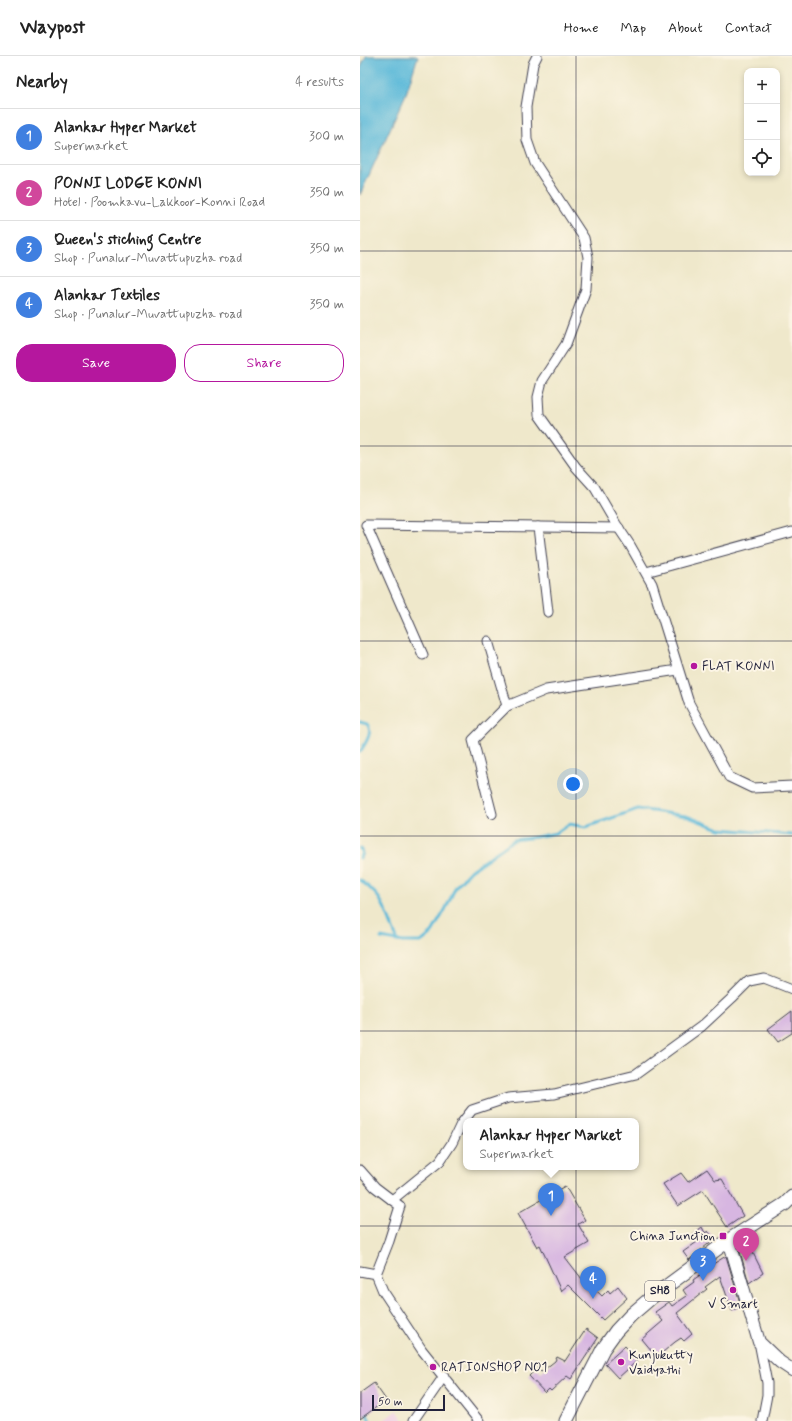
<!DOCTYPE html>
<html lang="en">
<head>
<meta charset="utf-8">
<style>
	body { margin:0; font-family:Mynerve,sans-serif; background:#f6f6f6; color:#222 }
	.controls { position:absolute; right:12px; top:12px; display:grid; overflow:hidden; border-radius:8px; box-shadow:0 2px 6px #0003 }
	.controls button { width:36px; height:36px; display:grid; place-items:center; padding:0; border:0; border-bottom:1px solid #e0e0e0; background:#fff; color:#222; font:20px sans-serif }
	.scale { position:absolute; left:12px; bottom:10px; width:73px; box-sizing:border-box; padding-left:4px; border:2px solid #22223b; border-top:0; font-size:11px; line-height:14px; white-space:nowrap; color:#22223b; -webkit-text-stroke:3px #fcf5e5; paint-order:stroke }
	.you { position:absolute; left:213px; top:728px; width:14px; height:14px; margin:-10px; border:3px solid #fff; border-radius:50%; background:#1a73e8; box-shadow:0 0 0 6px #1a73e833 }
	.badge { display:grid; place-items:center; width:26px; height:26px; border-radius:50%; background:#b5179e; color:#fff; font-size:13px; font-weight:700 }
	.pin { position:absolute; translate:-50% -33px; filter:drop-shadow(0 1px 2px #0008) }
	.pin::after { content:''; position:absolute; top:21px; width:14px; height:12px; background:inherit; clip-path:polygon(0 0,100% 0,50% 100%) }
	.popup { position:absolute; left:103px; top:1062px; width:176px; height:52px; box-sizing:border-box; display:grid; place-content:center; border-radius:8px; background:#fff; filter:drop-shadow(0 1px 3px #0005); font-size:13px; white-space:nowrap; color:#767676 }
	.popup b { font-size:15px; color:#222 }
	.popup::after { content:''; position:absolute; left:50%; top:100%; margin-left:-8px; border:8px solid transparent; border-top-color:#fff }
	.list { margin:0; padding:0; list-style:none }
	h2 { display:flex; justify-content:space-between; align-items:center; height:52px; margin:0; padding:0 16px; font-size:17px }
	h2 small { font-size:13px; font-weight:400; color:#767676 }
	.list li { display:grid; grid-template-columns:26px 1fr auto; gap:12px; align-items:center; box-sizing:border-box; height:56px; padding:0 16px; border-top:1px solid #e0e0e0 }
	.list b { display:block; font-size:15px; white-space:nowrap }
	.list p { margin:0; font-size:13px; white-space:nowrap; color:#767676 }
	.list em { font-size:13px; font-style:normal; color:#767676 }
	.actions { display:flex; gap:8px; padding:12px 16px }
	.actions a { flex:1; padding:9px 0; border:1px solid #b5179e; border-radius:16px; text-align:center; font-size:14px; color:#b5179e }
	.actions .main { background:#b5179e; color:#fff }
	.icon { flex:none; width:22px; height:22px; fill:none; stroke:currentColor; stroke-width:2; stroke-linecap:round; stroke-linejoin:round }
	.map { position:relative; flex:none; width:432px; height:1365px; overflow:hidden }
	header { display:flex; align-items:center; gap:24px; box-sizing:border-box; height:56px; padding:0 20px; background:#fff; border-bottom:1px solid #e0e0e0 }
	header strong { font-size:19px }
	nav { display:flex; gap:22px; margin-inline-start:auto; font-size:14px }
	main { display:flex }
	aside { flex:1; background:#fff }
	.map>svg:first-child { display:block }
	.built { fill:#f0d0e5 }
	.water { fill:#5bb9d9; stroke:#3e6e8a }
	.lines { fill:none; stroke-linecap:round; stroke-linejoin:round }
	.stream { stroke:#5bb9d9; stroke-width:3 }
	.building { fill:#d7b6e1 }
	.street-casing { stroke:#414051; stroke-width:11 }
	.secondary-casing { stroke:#414051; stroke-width:14 }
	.primary-casing { stroke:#414051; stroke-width:15 }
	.street { stroke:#fff; stroke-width:9 }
	.secondary { stroke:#fff; stroke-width:12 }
	.primary { stroke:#fff; stroke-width:13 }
	.grid { fill:none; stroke:#22223b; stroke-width:1; stroke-opacity:0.55 }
	.poi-dot { fill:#b5179e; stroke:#fcf5e5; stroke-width:1.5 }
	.labels { text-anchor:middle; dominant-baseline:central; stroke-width:4; stroke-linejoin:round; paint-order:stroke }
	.shield { fill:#fcf5e5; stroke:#63616e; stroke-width:1 }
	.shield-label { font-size:12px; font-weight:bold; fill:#22223b }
	.poi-label { font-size:13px; fill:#22223b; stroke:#fcf5e5; text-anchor:start }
</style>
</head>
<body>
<header>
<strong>Waypost</strong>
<nav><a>Home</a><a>Map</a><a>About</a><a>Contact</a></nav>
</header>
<main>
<aside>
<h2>Nearby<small>4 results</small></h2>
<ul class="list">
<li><span class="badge" style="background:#3f7fe0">1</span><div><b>Alankar Hyper Market</b><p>Supermarket</p></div><em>300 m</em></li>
<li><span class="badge" style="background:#d1479c">2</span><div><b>PONNI LODGE KONNI</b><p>Hotel · Poomkavu-Lakkoor-Konni Road</p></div><em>350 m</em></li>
<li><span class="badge" style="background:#3f7fe0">3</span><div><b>Queen's stiching Centre</b><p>Shop · Punalur-Muvattupuzha road</p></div><em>350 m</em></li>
<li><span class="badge" style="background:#3f7fe0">4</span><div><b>Alankar Textiles</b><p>Shop · Punalur-Muvattupuzha road</p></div><em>350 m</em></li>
</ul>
<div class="actions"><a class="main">Save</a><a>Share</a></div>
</aside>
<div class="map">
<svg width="432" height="1365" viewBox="0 0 432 1365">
	<rect width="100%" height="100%" fill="#fcf5e5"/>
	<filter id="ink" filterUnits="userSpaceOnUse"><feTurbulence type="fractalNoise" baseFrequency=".025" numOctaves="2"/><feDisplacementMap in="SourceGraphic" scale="8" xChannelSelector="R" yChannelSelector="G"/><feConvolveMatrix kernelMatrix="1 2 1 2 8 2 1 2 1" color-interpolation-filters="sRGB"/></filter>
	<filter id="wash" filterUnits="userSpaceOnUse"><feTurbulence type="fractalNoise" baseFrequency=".012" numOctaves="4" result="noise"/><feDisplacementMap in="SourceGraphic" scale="16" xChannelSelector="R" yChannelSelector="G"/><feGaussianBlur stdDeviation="0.9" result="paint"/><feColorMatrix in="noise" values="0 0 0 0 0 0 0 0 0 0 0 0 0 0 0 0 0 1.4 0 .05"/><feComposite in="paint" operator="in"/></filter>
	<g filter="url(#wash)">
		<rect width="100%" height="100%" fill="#efe8cb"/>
		<polygon class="built" points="37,1354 44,1365 23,1365"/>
		<polygon class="water" points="6,0 58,0 46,38 0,139 0,13"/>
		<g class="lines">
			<g class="stream">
				<path d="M 0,666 L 7,668 C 14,676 5,688 0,696"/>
				<polyline points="0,792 2,797 0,802"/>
				<path d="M 0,824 C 6,829 14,835 19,842 C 28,855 31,871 38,885"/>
				<polyline points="21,882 43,886 61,886 71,878 85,854 96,830 111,814 154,784 176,781 196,777 209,768 226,771 278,753 326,760 360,773 432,779"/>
				<polyline points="6,1356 10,1365"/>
			</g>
		</g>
		<g id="blocks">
			<g class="building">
				<polygon points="432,955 432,977 418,986 408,973"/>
				<polygon points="347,1113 355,1124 362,1123 383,1160 367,1171 343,1134 318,1150 303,1128 321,1117 328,1126"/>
				<polygon points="205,1130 225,1164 218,1168 229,1187 205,1201 222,1223 223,1222 242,1240 248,1234 250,1237 258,1230 267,1242 243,1264 208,1229 201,1235 180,1189 177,1191 158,1157"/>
				<polygon points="342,1171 345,1177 348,1175 354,1183 329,1204 323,1196 337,1186 333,1178"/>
				<polygon points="387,1185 403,1217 389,1227 378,1189"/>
				<polygon points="366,1200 381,1250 372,1255 360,1220 345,1231 347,1233 317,1257 332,1278 324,1285 321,1282 315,1286 297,1301 282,1283 303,1265 295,1256 309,1246 312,1250 327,1240 323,1234 334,1226 333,1224 346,1215 345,1213"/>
				<polygon points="226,1273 238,1282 211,1323 207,1320 191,1335 189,1333 185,1337 169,1320 177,1312 181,1316 195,1305 197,1301 205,1305"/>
				<polygon points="265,1290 278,1304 258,1322 245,1308"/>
				<polygon points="14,1327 26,1344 0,1363 0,1337"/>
			</g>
		</g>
	</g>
	<g filter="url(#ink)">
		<use href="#blocks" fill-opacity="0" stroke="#414051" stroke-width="1"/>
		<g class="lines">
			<g class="street-casing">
				<g id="street">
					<polyline points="177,0 173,8 166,51 167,84 175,107 224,182 228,201 226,233 206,288 182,325 178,341 179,359 216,411 235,432 256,468 270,489 292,528 329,647 369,721 392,732 432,730"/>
					<polyline points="178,471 188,556"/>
					<polyline points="286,516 432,476"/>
					<polyline points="128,585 147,650"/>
					<polyline points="63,599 6,469 259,472"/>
					<polyline points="132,758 113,684 147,650 186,634 318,614"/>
					<polyline points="0,1114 15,1131 40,1150 29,1185 16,1218 23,1235 62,1294 119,1365"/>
					<polyline points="32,1144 80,1105 92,1087 101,1068 112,1054 148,1042 194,1038 276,1018 342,970 372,942 389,925 404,922 432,933"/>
					<polyline points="0,1215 16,1218"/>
					<polyline points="399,1286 407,1327 407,1339 402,1365"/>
					<polyline points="53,1365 84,1320"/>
				</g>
			</g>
			<g class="secondary-casing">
				<polyline id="secondary" points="369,1184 399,1286 420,1306 432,1314"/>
			</g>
			<g class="primary-casing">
				<polyline id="primary" points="206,1365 243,1293 256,1275 271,1259 292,1241 369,1184 425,1148 432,1141"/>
			</g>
			<use href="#street" class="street"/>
			<use href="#secondary" class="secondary"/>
			<use href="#primary" class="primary"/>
		</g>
	</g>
	<path class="grid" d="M 216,0 L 216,1365M 0,195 L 432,195M 0,390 L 432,390M 0,585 L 432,585M 0,780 L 432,780M 0,975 L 432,975M 0,1170 L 432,1170"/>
	<g class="poi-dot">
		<circle cx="334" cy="610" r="4"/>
		<rect x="359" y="1176" width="8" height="8" rx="2"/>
		<circle cx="373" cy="1234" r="4"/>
		<circle cx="261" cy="1306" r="4"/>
		<circle cx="73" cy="1311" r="4"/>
	</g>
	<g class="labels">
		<rect class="shield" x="285" y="1225" width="30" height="20" rx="3"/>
		<g class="shield-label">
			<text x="300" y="1235">SH8</text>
		</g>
		<g class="poi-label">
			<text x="342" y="610">FLAT KONNI</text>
			<text x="355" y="1180" text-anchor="end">China Junction</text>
			<text x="373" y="1248" text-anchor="middle">V Smart</text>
			<text x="269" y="1299">Kunjukutty<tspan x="269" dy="15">Vaidyathi</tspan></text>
			<text x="81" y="1311">RATIONSHOP NO1</text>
		</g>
	</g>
</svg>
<div class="controls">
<button>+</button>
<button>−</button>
<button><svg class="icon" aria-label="locate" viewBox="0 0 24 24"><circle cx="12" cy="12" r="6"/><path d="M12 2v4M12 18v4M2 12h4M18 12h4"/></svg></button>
</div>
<div class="scale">50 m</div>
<div class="you"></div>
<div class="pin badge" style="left:191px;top:1160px;background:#3f7fe0">1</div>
<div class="popup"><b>Alankar Hyper Market</b>Supermarket</div>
<div class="pin badge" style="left:386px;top:1205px;background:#d1479c">2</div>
<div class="pin badge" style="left:343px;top:1225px;background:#3f7fe0">3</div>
<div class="pin badge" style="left:233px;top:1243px;background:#3f7fe0">4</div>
</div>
</main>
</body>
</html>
